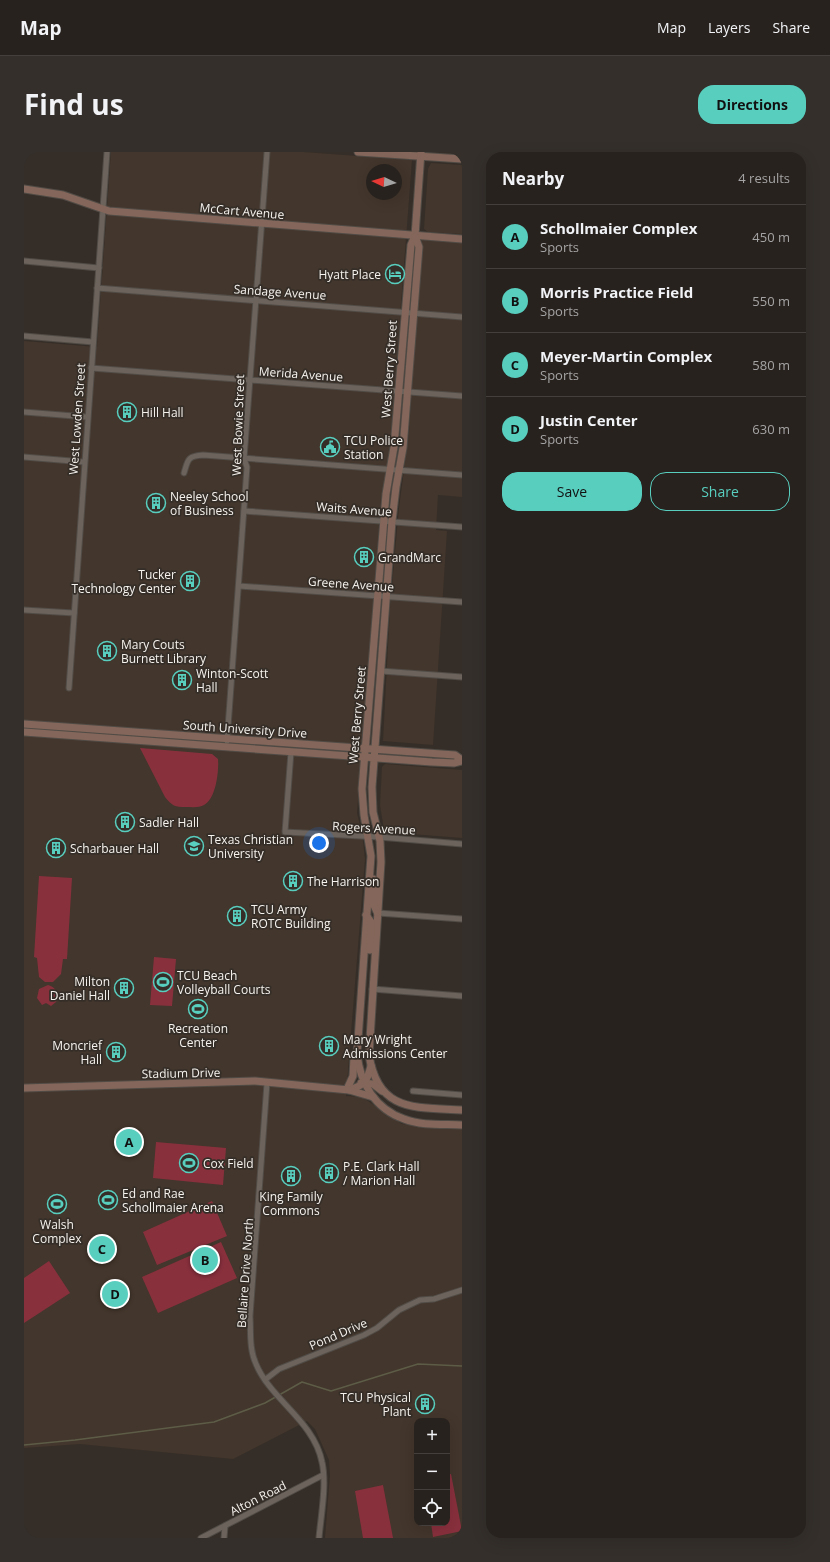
<!DOCTYPE html>
<html lang="en">
<head>
<meta charset="utf-8">
<style>
	body { margin:0; font-family:"Open Sans",sans-serif; background:#342f2b; color:#f1f3f6 }
	.controls { position:absolute; right:12px; bottom:12px; display:grid; overflow:hidden; border-radius:8px; box-shadow:0 4px 16px #0002 }
	.controls button { width:36px; height:36px; display:grid; place-items:center; padding:0; border:0; border-bottom:1px solid #443f3c; background:#28221e; color:#f1f3f6; font:20px sans-serif }
	.compass { position:absolute; left:342px; top:12px; width:36px; height:36px; border-radius:50%; background:#28221e; box-shadow:0 4px 16px #0002; rotate:274deg }
	.you { position:absolute; left:295px; top:691px; width:14px; height:14px; margin:-10px; border:3px solid #fff; border-radius:50%; background:#1a73e8; box-shadow:0 0 0 6px #1a73e833 }
	.badge { display:grid; place-items:center; width:26px; height:26px; border-radius:50%; background:#58cebf; color:#111; font-size:13px; font-weight:700 }
	.pin { position:absolute; translate:-50% -50%; border:2px solid #fff; box-shadow:0 1px 4px #0006 }
	.list { margin:0; padding:0; list-style:none }
	h2 { display:flex; justify-content:space-between; align-items:center; height:52px; margin:0; padding:0 16px; font-size:17px }
	h2 small { font-size:13px; font-weight:400; color:#a5a4a4 }
	.list li { display:grid; grid-template-columns:26px 1fr auto; gap:12px; align-items:center; box-sizing:border-box; height:64px; padding:0 16px; border-top:1px solid #443f3c }
	.list b { display:block; font-size:15px; white-space:nowrap }
	.list p { margin:0; font-size:13px; white-space:nowrap; color:#a5a4a4 }
	.list em { font-size:13px; font-style:normal; color:#a5a4a4 }
	.actions { display:flex; gap:8px; padding:12px 16px }
	.actions a { flex:1; padding:9px 0; border:1px solid #58cebf; border-radius:16px; text-align:center; font-size:14px; color:#58cebf }
	.actions .main { background:#58cebf; color:#111 }
	.icon { flex:none; width:22px; height:22px; fill:none; stroke:currentColor; stroke-width:2; stroke-linecap:round; stroke-linejoin:round }
	.map { position:relative; flex:none; width:438px; height:1386px; overflow:hidden; border-radius:16px }
	header { display:flex; align-items:center; gap:24px; box-sizing:border-box; height:56px; padding:0 20px; background:#28221e; border-bottom:1px solid #443f3c }
	header strong { font-size:19px }
	nav { display:flex; gap:22px; margin-inline-start:auto; font-size:14px }
	.intro { display:flex; align-items:center; justify-content:space-between; box-sizing:border-box; height:96px; padding:0 24px }
	h1 { margin:0; font-size:28px }
	.button { padding:10px 18px; border-radius:16px; background:#58cebf; color:#111; font-size:14px; font-weight:700 }
	main { display:flex; gap:24px; padding:0 24px }
	aside { flex:1; background:#28221e; border-radius:16px; box-shadow:0 4px 16px #0002 }
	.map>svg:first-child { display:block }
	.built { fill:#43362c; fill-rule:evenodd }
	.green { fill:#89303d }
	.lines { fill:none; stroke-linecap:round; stroke-linejoin:round }
	.stream { stroke:#5d5c47; stroke-width:1.5 }
	.street-casing { stroke:#514b46; stroke-width:7 }
	.secondary-casing { stroke:#514b46; stroke-width:9 }
	.street { stroke:#6b635c; stroke-width:5 }
	.secondary { stroke:#84675a; stroke-width:7 }
	.labels { text-anchor:middle; dominant-baseline:central; stroke-width:3.5; stroke-linejoin:round; paint-order:stroke }
	.street-label { font-size:12px; fill:#f6f2ed; stroke:#352e28 }
	.poi-label { font-size:12px; fill:#f6f2ed; stroke:#352e28; text-anchor:start }
</style>
</head>
<body>
<header>
<strong>Map</strong>
<nav><a>Map</a><a>Layers</a><a>Share</a></nav>
</header>
<div class="intro"><h1>Find us</h1><a class="button">Directions</a></div>
<main>
<div class="map">
<svg width="438" height="1386" viewBox="0 0 438 1386">
	<rect width="100%" height="100%" fill="#352e28"/>
	<g class="built">
		<path d="M 87,0 L 279,0 L 388,8 L 365,308 L 357,347 L 333,661 L 338,681 L 341,707 L 322,944 L 338,945 L 378,972 L 438,977 L 438,1386 L 301,1386 L 306,1323 L 305,1308 L 291,1277 L 283,1269 L 209,1307 L 56,1292 L 0,1296 L 0,189 L 73,195 ZM 348,18 L 372,18 L 372,42 L 348,42 ZM 393,1269 L 423,1269 L 423,1371 L 393,1371 Z"/>
		<polygon points="407,11 438,13 438,82 404,80 400,77 404,17"/>
		<polygon points="398,86 438,90 438,345 414,343 412,378 423,379 409,593 359,589 366,456 375,356 385,280"/>
		<polygon points="361,612 438,618 438,686 362,680 360,678 356,653 358,615"/>
	</g>
	<g class="green">
		<path d="M 116,596 L 188,602 L 194,607 C 195,619 192,647 180,653 C 175,656 168,655 162,655 C 151,655 148,654 141,645 Z"/>
		<polygon points="15,724 48,726 43,807 39,807 37,822 29,830 21,830 15,825 13,806 10,805"/>
		<polygon points="130,805 152,807 148,854 126,853"/>
		<path d="M 24,833 C 32,835 36,842 32,850 L 27,854 L 22,851 L 18,853 L 13,846 L 15,837 Z"/>
		<polygon points="132,990 202,996 199,1033 129,1026"/>
		<polygon points="188,1049 203,1084 133,1113 119,1080"/>
		<polygon points="197,1090 213,1126 134,1161 118,1125"/>
		<polygon points="25,1109 46,1141 0,1171 0,1126"/>
		<polygon points="427,1322 438,1379 409,1385 407,1371 423,1371 423,1323"/>
		<polygon points="359,1333 369,1386 339,1386 331,1339"/>
	</g>
	<g class="lines">
		<polyline class="stream" points="0,1293 51,1288 190,1270 241,1251 278,1230 307,1239 394,1212 438,1214"/>
		<g class="street-casing">
			<g id="street">
				<polyline points="0,109 75,116"/>
				<polyline points="73,136 438,165"/>
				<polyline points="0,184 69,190"/>
				<polyline points="67,216 438,244"/>
				<polyline points="0,260 63,265"/>
				<polyline points="0,305 60,310"/>
				<path d="M 160,321 C 164,308 163,304 179,303 L 438,323"/>
				<polyline points="220,359 438,375"/>
				<polyline points="215,434 438,450"/>
				<polyline points="0,458 50,461"/>
				<polyline points="357,519 438,525"/>
				<polyline points="45,536 83,0"/>
				<polyline points="203,589 223,315 220,307 243,0"/>
				<polyline points="267,600 261,680 355,685 438,692"/>
				<polyline points="354,761 438,767"/>
				<polyline points="348,837 438,844"/>
				<path d="M 243,931 L 226,1164 C 227,1180 225,1197 232,1212 C 247,1248 290,1269 298,1310 C 303,1332 297,1363 295,1386"/>
				<polyline points="389,939 438,943"/>
				<polyline points="242,1227 255,1217 340,1183 353,1176 375,1158 396,1148 410,1147 438,1138"/>
				<polyline points="177,1386 299,1323"/>
				<polyline points="200,1386 201,1374"/>
			</g>
		</g>
		<g class="secondary-casing">
			<g id="secondary">
				<polyline points="334,0 438,7"/>
				<path d="M 397,0 L 391,84 L 387,93 L 370,295 L 362,342 L 338,637 L 340,663 L 347,704 L 333,902 C 336,931 351,957 380,967 C 398,974 419,972 438,973"/>
				<polyline points="0,37 39,43 85,59 438,87"/>
				<path d="M 391,84 L 395,95 L 379,296 L 372,335 L 368,369 L 348,635 L 349,660 L 356,689 L 357,710 L 345,903 C 354,961 392,955 438,958"/>
				<polyline points="0,572 431,603 438,608"/>
				<polyline points="0,580 408,610 430,611 438,609"/>
				<polyline points="349,727 349,751 353,760"/>
				<polyline points="342,763 347,770 346,798"/>
				<polyline points="337,931 349,932 358,939"/>
				<polyline points="324,935 329,924 330,905"/>
				<path d="M 0,936 L 231,929 L 325,938 C 341,933 343,929 347,914"/>
				<polyline points="325,938 349,945"/>
			</g>
		</g>
		<use href="#street" class="street"/>
		<use href="#secondary" class="secondary"/>
	</g>
	<defs>
		<g id="hotel-ring" transform="scale(1)"><circle r="9.5" fill="#352e28" stroke="#58cebf" stroke-width="1.5"/><path d="M-6-4.5h1.5V1H6V5H4.5V3h-9V5H-6ZM-4 0a1.8 1.8 0 1 1 3.6 0ZM.5 0V-2.5h3Q6-2.5 6 0Z" fill="#58cebf"/></g>
		<g id="building-ring" transform="scale(1)"><circle r="9.5" fill="#352e28" stroke="#58cebf" stroke-width="1.5"/><path d="M-4-6H4V6H1V3H-1V6H-4ZM-2.5-4.3h1.7v1.8h-1.7ZM.8-4.3h1.7v1.8H.8ZM-2.5-1h1.7V.8h-1.7ZM.8-1h1.7V.8H.8Z" fill="#58cebf"/></g>
		<g id="civic-ring" transform="scale(1)"><circle r="9.5" fill="#352e28" stroke="#58cebf" stroke-width="1.5"/><path d="M-.6-6.5H3V-4.5H.6V-3L4-1V1h2V6H-6V1h2V-1L-.6-3ZM-1.2 2.5V6h2.4V2.5Z" fill="#58cebf"/></g>
		<g id="university-ring" transform="scale(1)"><circle r="9.5" fill="#352e28" stroke="#58cebf" stroke-width="1.5"/><path d="M0-5L7-2L0 1L-7-2ZM-4 1L0 2.5L4 1V4Q0 6-4 4Z" fill="#58cebf"/></g>
		<g id="stadium-ring" transform="scale(1)"><circle r="9.5" fill="#352e28" stroke="#58cebf" stroke-width="1.5"/><path d="M0-5a6.5 5 0 1 0 0 10a6.5 5 0 1 0 0-10ZM-3.5-1.8h7v3.6h-7Z" fill="#58cebf"/></g>
	</defs>
	<g fill-rule="evenodd">
		<use href="#hotel-ring" x="371" y="122"/>
		<use href="#building-ring" x="103" y="260"/>
		<use href="#civic-ring" x="306" y="295"/>
		<use href="#building-ring" x="132" y="351"/>
		<use href="#building-ring" x="340" y="405"/>
		<use href="#building-ring" x="166" y="429"/>
		<use href="#building-ring" x="83" y="499"/>
		<use href="#building-ring" x="158" y="528"/>
		<use href="#building-ring" x="101" y="670"/>
		<use href="#university-ring" x="170" y="694"/>
		<use href="#building-ring" x="32" y="696"/>
		<use href="#building-ring" x="269" y="729"/>
		<use href="#building-ring" x="213" y="764"/>
		<use href="#stadium-ring" x="139" y="830"/>
		<use href="#building-ring" x="100" y="836"/>
		<use href="#stadium-ring" x="174" y="857"/>
		<use href="#building-ring" x="305" y="894"/>
		<use href="#building-ring" x="92" y="900"/>
		<use href="#stadium-ring" x="165" y="1011"/>
		<use href="#building-ring" x="305" y="1021"/>
		<use href="#building-ring" x="267" y="1024"/>
		<use href="#stadium-ring" x="84" y="1048"/>
		<use href="#stadium-ring" x="33" y="1052"/>
		<use href="#building-ring" x="401" y="1252"/>
	</g>
	<g class="labels">
		<g class="street-label">
			<text transform="translate(218 59) rotate(5)">McCart Avenue</text>
			<text transform="translate(256 140) rotate(4)">Sandage Avenue</text>
			<text transform="translate(365 217) rotate(-86)">West Berry Street</text>
			<text transform="translate(277 222) rotate(4)">Merida Avenue</text>
			<text transform="translate(53 267) rotate(-86)">West Lowden Street</text>
			<text transform="translate(214 273) rotate(-88)">West Bowie Street</text>
			<text transform="translate(330 357) rotate(4)">Waits Avenue</text>
			<text transform="translate(327 432) rotate(4)">Greene Avenue</text>
			<text transform="translate(333 563) rotate(-85)">West Berry Street</text>
			<text transform="translate(221 577) rotate(4)">South University Drive</text>
			<text transform="translate(350 676) rotate(3)">Rogers Avenue</text>
			<text transform="translate(157 921) rotate(-1)">Stadium Drive</text>
			<text transform="translate(221 1121) rotate(-86)">Bellaire Drive North</text>
			<text transform="translate(314 1182) rotate(-23)">Pond Drive</text>
			<text transform="translate(234 1346) rotate(-27)">Alton Road</text>
		</g>
		<g class="poi-label">
			<text x="357" y="122" text-anchor="end">Hyatt Place</text>
			<text x="117" y="260">Hill Hall</text>
			<text x="320" y="288">TCU Police<tspan x="320" dy="14">Station</tspan></text>
			<text x="146" y="344">Neeley School<tspan x="146" dy="14">of Business</tspan></text>
			<text x="354" y="405">GrandMarc</text>
			<text x="152" y="422" text-anchor="end">Tucker<tspan x="152" dy="14">Technology Center</tspan></text>
			<text x="97" y="492">Mary Couts<tspan x="97" dy="14">Burnett Library</tspan></text>
			<text x="172" y="521">Winton-Scott<tspan x="172" dy="14">Hall</tspan></text>
			<text x="115" y="670">Sadler Hall</text>
			<text x="184" y="687">Texas Christian<tspan x="184" dy="14">University</tspan></text>
			<text x="46" y="696">Scharbauer Hall</text>
			<text x="283" y="729">The Harrison</text>
			<text x="227" y="757">TCU Army<tspan x="227" dy="14">ROTC Building</tspan></text>
			<text x="153" y="823">TCU Beach<tspan x="153" dy="14">Volleyball Courts</tspan></text>
			<text x="86" y="829" text-anchor="end">Milton<tspan x="86" dy="14">Daniel Hall</tspan></text>
			<text x="174" y="876" text-anchor="middle">Recreation<tspan x="174" dy="14">Center</tspan></text>
			<text x="319" y="887">Mary Wright<tspan x="319" dy="14">Admissions Center</tspan></text>
			<text x="78" y="893" text-anchor="end">Moncrief<tspan x="78" dy="14">Hall</tspan></text>
			<text x="179" y="1011">Cox Field</text>
			<text x="319" y="1014">P.E. Clark Hall<tspan x="319" dy="14">/ Marion Hall</tspan></text>
			<text x="98" y="1041">Ed and Rae<tspan x="98" dy="14">Schollmaier Arena</tspan></text>
			<text x="267" y="1044" text-anchor="middle">King Family<tspan x="267" dy="14">Commons</tspan></text>
			<text x="33" y="1072" text-anchor="middle">Walsh<tspan x="33" dy="14">Complex</tspan></text>
			<text x="387" y="1245" text-anchor="end">TCU Physical<tspan x="387" dy="14">Plant</tspan></text>
		</g>
	</g>
</svg>
<div class="controls">
<button>+</button>
<button>−</button>
<button><svg class="icon" aria-label="locate" viewBox="0 0 24 24"><circle cx="12" cy="12" r="6"/><path d="M12 2v4M12 18v4M2 12h4M18 12h4"/></svg></button>
</div>
<svg class="compass" viewBox="-18 -18 36 36"><path d="M0-13l5 13h-10z" fill="#e53935"/><path d="M0 13l5-13h-10z" fill="#a5a4a4"/></svg>
<div class="you"></div>
<div class="pin badge" style="left:105px;top:990px">A</div>
<div class="pin badge" style="left:181px;top:1108px">B</div>
<div class="pin badge" style="left:78px;top:1097px">C</div>
<div class="pin badge" style="left:91px;top:1142px">D</div>
</div>
<aside>
<h2>Nearby<small>4 results</small></h2>
<ul class="list">
<li><span class="badge">A</span><div><b>Schollmaier Complex</b><p>Sports</p></div><em>450 m</em></li>
<li><span class="badge">B</span><div><b>Morris Practice Field</b><p>Sports</p></div><em>550 m</em></li>
<li><span class="badge">C</span><div><b>Meyer-Martin Complex</b><p>Sports</p></div><em>580 m</em></li>
<li><span class="badge">D</span><div><b>Justin Center</b><p>Sports</p></div><em>630 m</em></li>
</ul>
<div class="actions"><a class="main">Save</a><a>Share</a></div>
</aside>
</main>
</body>
</html>
